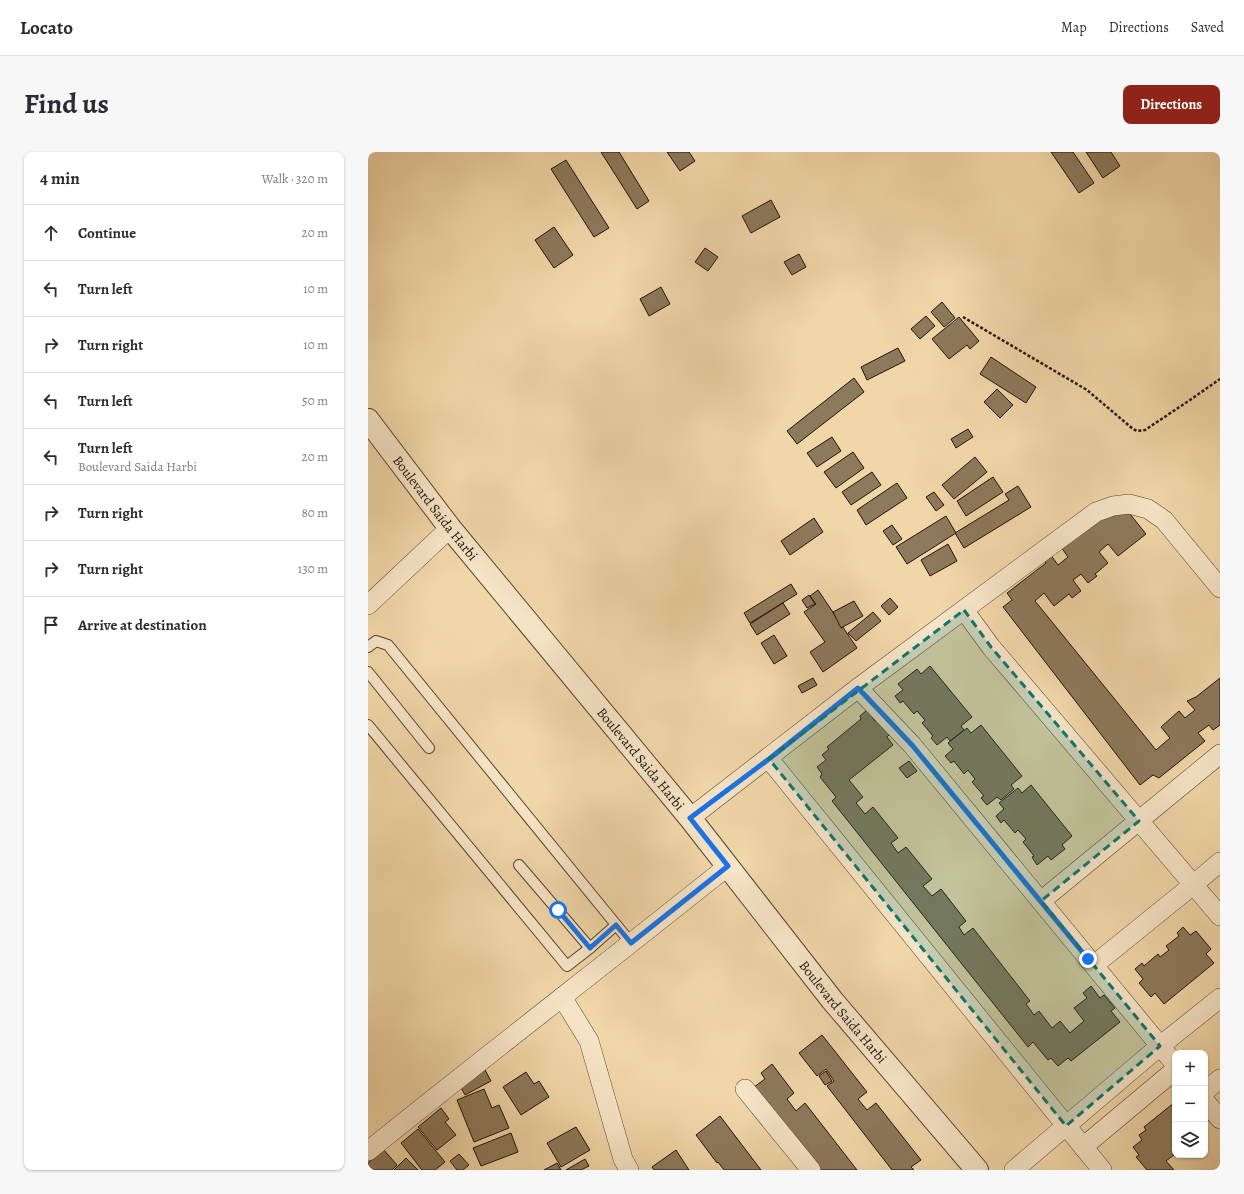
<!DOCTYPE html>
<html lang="en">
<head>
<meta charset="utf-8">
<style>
	body { margin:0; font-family:Alegreya,serif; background:#f7f7f7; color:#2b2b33 }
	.controls { position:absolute; right:12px; bottom:12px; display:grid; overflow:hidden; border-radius:8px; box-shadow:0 1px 3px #0004 }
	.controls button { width:36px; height:36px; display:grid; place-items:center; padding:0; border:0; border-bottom:1px solid #e1e1e2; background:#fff; color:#2b2b33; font:20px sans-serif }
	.stop { position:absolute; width:12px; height:12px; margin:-9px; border:3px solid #1a73e8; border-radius:50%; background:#fff }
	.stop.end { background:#1a73e8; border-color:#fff; box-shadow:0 1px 4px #0008 }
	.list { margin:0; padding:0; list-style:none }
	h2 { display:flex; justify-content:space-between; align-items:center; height:52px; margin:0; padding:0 16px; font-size:17px }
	h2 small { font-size:13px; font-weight:400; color:#7c7c81 }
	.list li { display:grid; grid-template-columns:26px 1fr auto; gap:12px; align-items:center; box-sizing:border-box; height:56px; padding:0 16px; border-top:1px solid #e1e1e2 }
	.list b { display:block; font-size:15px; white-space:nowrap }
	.list p { margin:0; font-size:13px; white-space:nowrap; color:#7c7c81 }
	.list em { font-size:13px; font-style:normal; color:#7c7c81 }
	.icon { flex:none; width:22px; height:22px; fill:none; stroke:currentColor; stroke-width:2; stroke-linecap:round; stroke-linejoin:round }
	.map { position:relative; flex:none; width:852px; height:1018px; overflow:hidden; border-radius:8px }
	header { display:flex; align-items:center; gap:24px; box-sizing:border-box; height:56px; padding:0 20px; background:#fff; border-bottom:1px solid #e1e1e2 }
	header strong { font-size:19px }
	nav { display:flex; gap:22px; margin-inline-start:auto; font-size:14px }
	.intro { display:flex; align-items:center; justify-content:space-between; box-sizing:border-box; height:96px; padding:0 24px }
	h1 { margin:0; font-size:28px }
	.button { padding:10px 18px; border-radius:8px; background:#8f2418; color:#fff; font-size:14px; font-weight:700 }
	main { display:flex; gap:24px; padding:0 24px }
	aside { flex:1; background:#fff; border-radius:8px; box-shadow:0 1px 3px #0004 }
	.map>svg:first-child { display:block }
	.building { fill:#8d795b; stroke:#201408 }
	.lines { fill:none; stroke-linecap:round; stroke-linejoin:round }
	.service-casing { stroke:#544430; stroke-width:12 }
	.minor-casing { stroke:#544430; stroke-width:20 }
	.tertiary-casing { stroke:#544430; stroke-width:24 }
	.path { stroke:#201408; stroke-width:2.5; stroke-dasharray:3 2; stroke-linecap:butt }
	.service { stroke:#f6e4c6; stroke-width:10 }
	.minor { stroke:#f6e4c6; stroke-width:19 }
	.tertiary { stroke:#f6e4c6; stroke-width:22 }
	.route { stroke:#1a73e8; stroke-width:5 }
	.marked { fill:#0f766e; fill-opacity:0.2; stroke:#0f766e; stroke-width:3; stroke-dasharray:8 5; stroke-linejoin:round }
	.labels { text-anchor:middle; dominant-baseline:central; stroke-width:4; stroke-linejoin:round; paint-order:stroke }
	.street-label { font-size:14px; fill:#201408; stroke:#f6e4c6 }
</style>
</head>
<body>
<header>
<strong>Locato</strong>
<nav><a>Map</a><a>Directions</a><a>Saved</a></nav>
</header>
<div class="intro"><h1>Find us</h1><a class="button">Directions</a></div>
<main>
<aside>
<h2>4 min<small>Walk · 320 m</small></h2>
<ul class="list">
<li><svg class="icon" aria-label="ahead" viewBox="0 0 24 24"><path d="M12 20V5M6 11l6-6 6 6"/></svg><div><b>Continue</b></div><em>20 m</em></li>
<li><svg class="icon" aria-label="left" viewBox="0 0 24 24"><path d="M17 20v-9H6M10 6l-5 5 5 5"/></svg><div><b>Turn left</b></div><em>10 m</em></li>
<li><svg class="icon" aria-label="right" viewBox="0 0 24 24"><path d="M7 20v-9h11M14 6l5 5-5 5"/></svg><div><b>Turn right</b></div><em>10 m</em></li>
<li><svg class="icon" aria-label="left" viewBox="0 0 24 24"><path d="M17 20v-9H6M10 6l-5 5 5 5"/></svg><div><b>Turn left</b></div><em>50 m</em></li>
<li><svg class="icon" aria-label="left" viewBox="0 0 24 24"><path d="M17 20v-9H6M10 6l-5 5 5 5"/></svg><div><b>Turn left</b><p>Boulevard Saida Harbi</p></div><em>20 m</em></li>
<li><svg class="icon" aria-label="right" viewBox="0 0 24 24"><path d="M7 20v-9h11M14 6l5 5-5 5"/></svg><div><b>Turn right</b></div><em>80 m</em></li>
<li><svg class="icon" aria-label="right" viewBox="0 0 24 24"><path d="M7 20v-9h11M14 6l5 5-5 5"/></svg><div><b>Turn right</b></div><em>130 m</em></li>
<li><svg class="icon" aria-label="arrive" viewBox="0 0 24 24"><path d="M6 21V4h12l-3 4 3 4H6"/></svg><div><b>Arrive at destination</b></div></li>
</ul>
</aside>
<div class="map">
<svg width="852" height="1018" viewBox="0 0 852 1018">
	<rect width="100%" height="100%" fill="#f1d6a7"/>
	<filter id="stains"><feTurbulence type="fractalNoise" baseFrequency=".005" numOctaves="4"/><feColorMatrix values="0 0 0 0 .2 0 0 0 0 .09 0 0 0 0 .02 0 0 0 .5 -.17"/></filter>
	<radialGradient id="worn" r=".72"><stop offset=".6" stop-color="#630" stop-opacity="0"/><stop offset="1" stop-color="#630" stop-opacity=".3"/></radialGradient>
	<g class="building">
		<polygon points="233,0 251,0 281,49 269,57"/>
		<polygon points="299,0 321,0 327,9 312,19"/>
		<polygon points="683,0 705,0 726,31 711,41"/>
		<polygon points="718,0 743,0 752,14 735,26"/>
		<polygon points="198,8 241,76 226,85 183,17"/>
		<polygon points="403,48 412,65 383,81 374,64"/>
		<polygon points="186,75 205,103 186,116 167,88"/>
		<polygon points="337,96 350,105 340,119 327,110"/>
		<polygon points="431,102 438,115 424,123 416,110"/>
		<polygon points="293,135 302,152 281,164 272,147"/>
		<polygon points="574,150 587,166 576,175 563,160"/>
		<polygon points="558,164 567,174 552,187 543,177"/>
		<polygon points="591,165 611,189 602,197 599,193 581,207 564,187"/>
		<polygon points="530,196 537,209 499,228 493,215"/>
		<polygon points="623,205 668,235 658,251 612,222"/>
		<polygon points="486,226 496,240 429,292 419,279"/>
		<polygon points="629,237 645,253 632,266 616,250"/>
		<polygon points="600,277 605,285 588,296 583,287"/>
		<polygon points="464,285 473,299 449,315 439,301"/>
		<polygon points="485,300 496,316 468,336 456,320"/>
		<polygon points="607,305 619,320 586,347 574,333"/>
		<polygon points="504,320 513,333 483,353 474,340"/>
		<polygon points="625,325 635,340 598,364 589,349"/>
		<polygon points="529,331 539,346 498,373 489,358"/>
		<polygon points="650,334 663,355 596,396 587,381 641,348 637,342"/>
		<polygon points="566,340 576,353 568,359 558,345"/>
		<polygon points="758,357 778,382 750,404 740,392 731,400 740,411 727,422 729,424 720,431 713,422 705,428 713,439 704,446 701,442 686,454 676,441 667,449 788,598 802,586 793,575 811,559 817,566 827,558 819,549 828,545 852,526 852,573 845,578 841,573 830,581 837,589 791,626 785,623 772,633 635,455 644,448 639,441 678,411 675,407 682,402 690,413 700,405 691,392 735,363"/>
		<polygon points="578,364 588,381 539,412 528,395"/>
		<polygon points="446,366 455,380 422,403 413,389"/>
		<polygon points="524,373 534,387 525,393 515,379"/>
		<polygon points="580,392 589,409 562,424 553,408"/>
		<polygon points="423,432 429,442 382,471 376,461"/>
		<polygon points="450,438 489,496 455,520 442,500 457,490 436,460 448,452 442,444"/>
		<polygon points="441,443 447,452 439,456 434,448"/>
		<polygon points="522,446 530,455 521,463 513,454"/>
		<polygon points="486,449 495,464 473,476 465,460"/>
		<polygon points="415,451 422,462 389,483 382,472"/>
		<polygon points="505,460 513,469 488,489 480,481"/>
		<polygon points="406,483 419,504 406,512 393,491"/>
		<polygon points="562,514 604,565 593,574 596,578 582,589 579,585 569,593 563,586 565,584 554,571 557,568 549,559 546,562 535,549 532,551 527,544 535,538 530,532 549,517 553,522"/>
		<polygon points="445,526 449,533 434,541 430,534"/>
		<polygon points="499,558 507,569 511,567 523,581 519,585 525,593 481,628 495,645 488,651 497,662 505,655 530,686 523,691 530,701 538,695 564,727 555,734 564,744 573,737 598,769 591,775 596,783 605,776 662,849 658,852 666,863 671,859 684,876 692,869 702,881 716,869 706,856 719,846 715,841 723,834 732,846 736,843 747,856 743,859 752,870 703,909 700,906 690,914 683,906 680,908 665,890 660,895 464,649 468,645 452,625 454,622 449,615 458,608 454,603 461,597 459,595 493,567 492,564"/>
		<polygon points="613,573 654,624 643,633 646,637 633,648 629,645 619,653 613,646 616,644 604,630 607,627 600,618 596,622 586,609 583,611 577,604 585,597 580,591 599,576 603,581"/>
		<polygon points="541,609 549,619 539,626 531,616"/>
		<polygon points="663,633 704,684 694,693 697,697 683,708 680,704 669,713 664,705 666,704 655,690 658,687 650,678 647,681 636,668 633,671 628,664 636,657 631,651 650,636 654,641"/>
		<polygon points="815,775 822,783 828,779 843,797 838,802 846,811 796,852 787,841 783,845 771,831 775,827 767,817 774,811 776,814 790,802 792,805 801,798 798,794 811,784 809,781"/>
		<polygon points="454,883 499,940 490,947 499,958 508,951 553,1008 543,1015 546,1018 524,1018 459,934 466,929 458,917 449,924 431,901"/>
		<polygon points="404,912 426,941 419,947 428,959 437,951 489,1018 451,1018 386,935 397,927 393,921"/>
		<polygon points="116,916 123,929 97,943 90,930"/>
		<polygon points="458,919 464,929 457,933 451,924"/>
		<polygon points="158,920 166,932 171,929 181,945 153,963 135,935"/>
		<polygon points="116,937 124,956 131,953 141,976 106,990 89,948"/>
		<polygon points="807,950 807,1002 798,1009 806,1018 779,1018 768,1005 771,1003 765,995 774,988 771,983 778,978 776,975"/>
		<polygon points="73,956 81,967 77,970 88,983 69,998 50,975"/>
		<polygon points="352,964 393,1018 356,1018 350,1010 349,1011 328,983"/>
		<polygon points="208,975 222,998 193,1015 179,991"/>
		<polygon points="50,977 77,1010 67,1018 54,1018 33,991"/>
		<polygon points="143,981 150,1000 113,1014 105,996"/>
		<polygon points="15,997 29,1013 24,1018 0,1018 0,1011"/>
		<polygon points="308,998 321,1018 286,1018 284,1015"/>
		<polygon points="91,1002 101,1013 95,1018 89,1018 82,1009"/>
		<polygon points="38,1006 50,1018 26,1018"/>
		<polygon points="217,1007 221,1014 213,1018 198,1018"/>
		<polygon points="189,1011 193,1018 176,1018"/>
	</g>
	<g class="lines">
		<g class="service-casing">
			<g id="service">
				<polyline points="0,495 8,489 20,493 263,791"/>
				<polyline points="0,520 61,596"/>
				<polyline points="0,573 199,814 222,796"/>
				<polyline points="151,713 222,796 248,773"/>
			</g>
		</g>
		<g class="minor-casing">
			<g id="minor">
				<polyline points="0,453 82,376"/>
				<polyline points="596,458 623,495 852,764"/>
				<polyline points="490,536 544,593 807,912"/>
				<polyline points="401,607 734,1018"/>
				<polyline points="322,666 490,536 728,360 745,354 761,352 780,357 796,368 852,436"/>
				<polyline points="673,749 852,602"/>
				<polyline points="726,813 825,733 852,710"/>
				<polyline points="194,845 221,889 255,1007 261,1018"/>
				<polyline points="377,937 443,1018"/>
				<polyline points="837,939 852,927"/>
				<polyline points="837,949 852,967"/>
				<polyline points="715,995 807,918"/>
				<path d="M 0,999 C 119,903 240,810 360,714"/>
				<polyline points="646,1018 792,894 852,846"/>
			</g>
		</g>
		<g class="tertiary-casing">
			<g id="tertiary">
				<path id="s1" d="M 0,268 L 82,376 L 322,666 L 464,848 L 609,1018"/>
			</g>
		</g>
		<polyline class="path" points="595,165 719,238 765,277 769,279 777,278 822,248 852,227"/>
		<use href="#service" class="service"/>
		<use href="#minor" class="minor"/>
		<use href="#tertiary" class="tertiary"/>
	</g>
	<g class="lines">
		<polyline class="route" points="190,758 222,796 248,773 263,791 360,714 322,666 401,607 490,536 544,593 720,807"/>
	</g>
	<path class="marked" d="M 596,458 L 623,495 L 771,669 L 673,749 L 792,894 L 698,974 L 401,607 Z"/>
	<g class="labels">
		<g class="street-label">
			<text stroke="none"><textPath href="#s1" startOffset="111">Boulevard Saida Harbi</textPath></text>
			<text stroke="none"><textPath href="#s1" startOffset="435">Boulevard Saida Harbi</textPath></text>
			<text stroke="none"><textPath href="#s1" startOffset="759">Boulevard Saida Harbi</textPath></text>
		</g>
	</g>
	<rect width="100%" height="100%" filter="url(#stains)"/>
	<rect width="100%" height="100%" fill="url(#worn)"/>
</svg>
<div class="controls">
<button>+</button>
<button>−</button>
<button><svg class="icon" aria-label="layers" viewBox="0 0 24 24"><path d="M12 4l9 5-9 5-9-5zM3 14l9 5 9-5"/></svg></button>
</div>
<div class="stop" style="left:190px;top:758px"></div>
<div class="stop end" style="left:720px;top:807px"></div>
</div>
</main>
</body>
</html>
